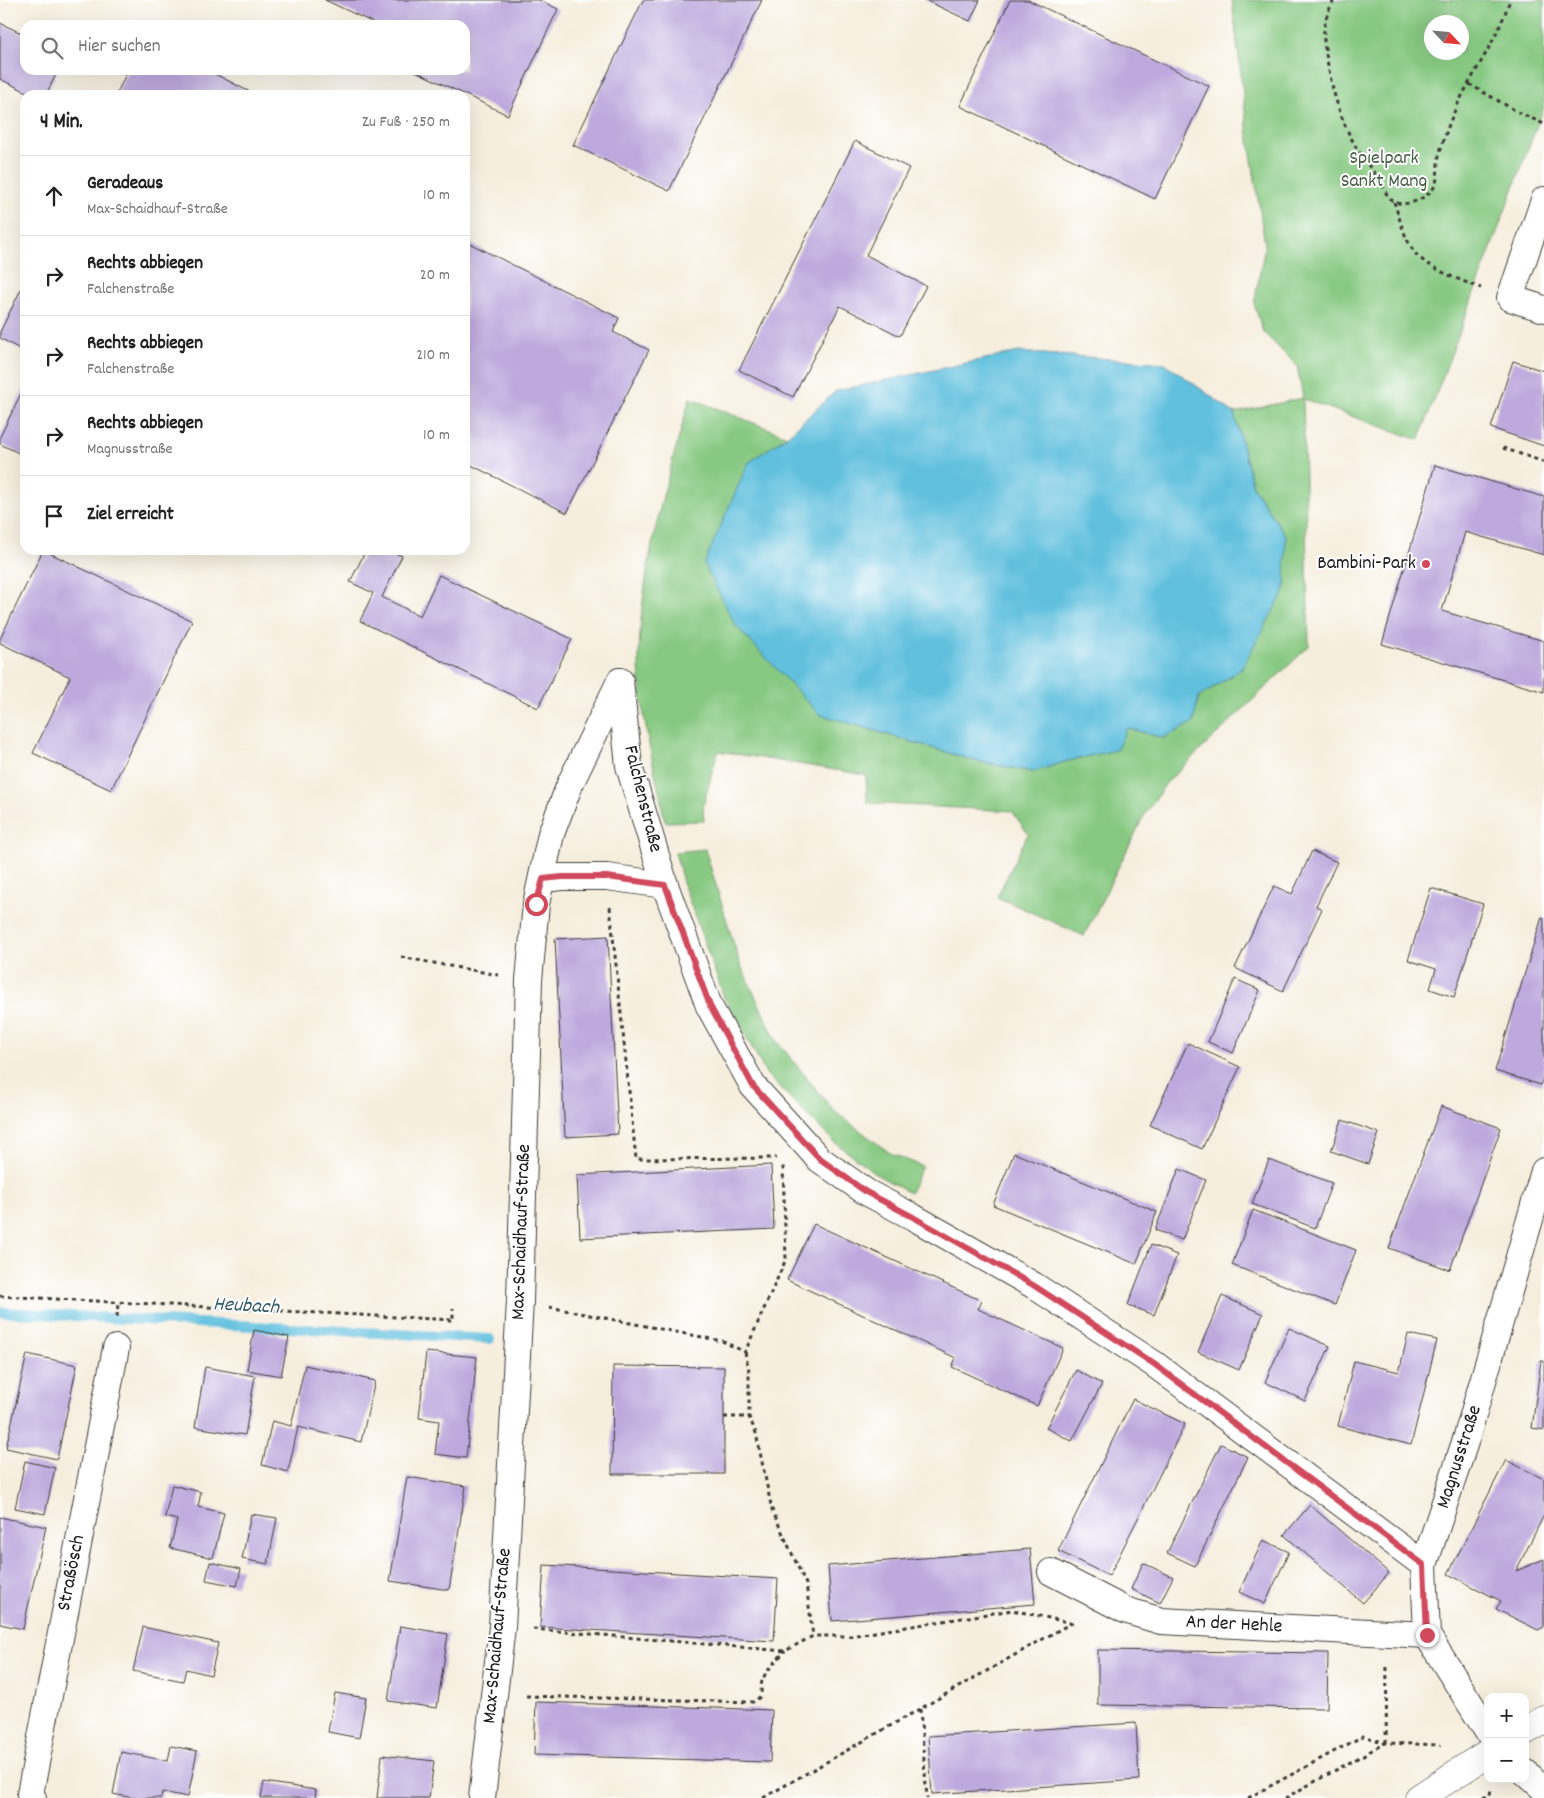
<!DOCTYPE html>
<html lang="de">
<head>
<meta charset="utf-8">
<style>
	body { margin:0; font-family:Dekko,sans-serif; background:#f2f2f2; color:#222 }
	.controls { position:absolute; right:15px; bottom:15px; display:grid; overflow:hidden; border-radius:10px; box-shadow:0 5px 20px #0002 }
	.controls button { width:45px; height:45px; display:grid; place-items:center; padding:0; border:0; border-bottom:1px solid #e0e0e0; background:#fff; color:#222; font:25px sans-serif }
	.compass { position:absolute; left:1424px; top:15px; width:45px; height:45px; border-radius:50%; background:#fff; box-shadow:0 5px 20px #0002; rotate:116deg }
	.stop { position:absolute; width:15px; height:15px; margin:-11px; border:4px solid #d1495b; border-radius:50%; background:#fff }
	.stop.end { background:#d1495b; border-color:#fff; box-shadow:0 1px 5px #0008 }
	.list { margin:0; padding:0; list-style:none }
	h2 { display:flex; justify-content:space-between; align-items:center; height:65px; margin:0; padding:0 20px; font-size:21px }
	h2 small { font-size:16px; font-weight:400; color:#767676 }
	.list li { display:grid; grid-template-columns:32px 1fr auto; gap:15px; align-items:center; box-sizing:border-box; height:80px; padding:0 20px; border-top:1px solid #e0e0e0 }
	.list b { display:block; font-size:19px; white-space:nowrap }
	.list p { margin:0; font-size:16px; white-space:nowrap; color:#767676 }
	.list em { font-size:16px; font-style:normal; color:#767676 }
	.icon { flex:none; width:28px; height:28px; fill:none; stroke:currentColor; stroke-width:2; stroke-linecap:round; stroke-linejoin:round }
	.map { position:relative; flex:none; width:1544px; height:1798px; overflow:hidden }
	.search { position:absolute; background:#fff; box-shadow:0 5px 20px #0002; left:20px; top:20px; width:450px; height:55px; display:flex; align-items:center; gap:12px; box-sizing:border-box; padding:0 18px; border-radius:15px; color:#767676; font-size:19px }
	.panel { position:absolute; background:#fff; box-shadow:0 5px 20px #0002; left:20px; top:90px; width:450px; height:465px; border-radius:15px }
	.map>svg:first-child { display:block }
	.green { fill:#87c982; stroke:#52724f; fill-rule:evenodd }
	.water { fill:#60c0de; stroke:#3e6e7d }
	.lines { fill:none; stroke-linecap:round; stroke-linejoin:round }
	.stream { stroke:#60c0de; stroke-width:10 }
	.building { fill:#bda9dd }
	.minor-casing { stroke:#3d3c39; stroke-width:28 }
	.secondary-casing { stroke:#3d3c39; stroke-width:29 }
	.path { stroke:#3d3c39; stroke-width:3; stroke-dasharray:4 4; stroke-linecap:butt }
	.minor { stroke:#fff; stroke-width:26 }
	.secondary { stroke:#fff; stroke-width:28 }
	.route { stroke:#d1495b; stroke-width:6 }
	.poi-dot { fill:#d1495b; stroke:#fff; stroke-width:2 }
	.labels { text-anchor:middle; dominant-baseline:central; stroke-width:4; stroke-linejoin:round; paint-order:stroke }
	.park-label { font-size:20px; fill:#476145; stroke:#fff }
	.poi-label { font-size:20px; fill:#1c1c1c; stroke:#fff; text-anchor:end }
	.street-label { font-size:20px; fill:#1c1c1c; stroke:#fff }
	.water-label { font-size:21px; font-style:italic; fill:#375e6a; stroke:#fff }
</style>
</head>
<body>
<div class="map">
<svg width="1544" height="1798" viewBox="0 0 1544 1798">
	<rect width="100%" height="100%" fill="#fff"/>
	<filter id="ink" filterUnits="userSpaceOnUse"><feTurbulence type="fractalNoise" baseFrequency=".02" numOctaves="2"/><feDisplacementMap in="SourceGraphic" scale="10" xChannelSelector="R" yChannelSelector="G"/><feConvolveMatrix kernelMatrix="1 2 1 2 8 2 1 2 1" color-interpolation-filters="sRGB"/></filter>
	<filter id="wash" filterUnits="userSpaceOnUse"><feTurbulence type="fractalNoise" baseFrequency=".0096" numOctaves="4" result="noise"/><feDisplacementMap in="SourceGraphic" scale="20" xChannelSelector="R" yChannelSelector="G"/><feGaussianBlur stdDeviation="1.12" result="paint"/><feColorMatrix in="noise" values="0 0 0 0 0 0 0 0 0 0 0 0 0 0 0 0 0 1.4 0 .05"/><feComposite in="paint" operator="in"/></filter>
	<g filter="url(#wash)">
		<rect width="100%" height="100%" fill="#f6eedd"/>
		<g class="green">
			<path d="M 1232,0 L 1544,0 L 1544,107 L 1419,440 L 1303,399 L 1309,646 L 1167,782 L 1145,814 L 1084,936 L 997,897 L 1028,834 L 1012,811 L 867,803 L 866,775 L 718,751 L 703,806 L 704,821 L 665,822 C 655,768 639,713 639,658 C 640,570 666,482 690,398 L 787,436 L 748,463 L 819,714 L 975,761 L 1033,772 L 1068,761 L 1127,728 L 1163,738 L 1192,723 L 1199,697 L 1241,669 L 1286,536 L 1253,487 L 1234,413 L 1303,398 L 1297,366 L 1263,332 L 1254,304 L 1265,245 L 1247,127 ZM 1432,22 L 1462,22 L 1462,52 L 1432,52 Z"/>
			<polygon points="705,849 740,964 776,1040 834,1111 890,1153 922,1166 910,1193 879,1176 833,1141 767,1075 724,997 684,886 675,852"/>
		</g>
		<polygon class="water" points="1018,352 1165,363 1234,413 1253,487 1286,536 1285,590 1241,669 1199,697 1193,723 1163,738 1127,728 1116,750 1068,761 1033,772 975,761 819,714 736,626 704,564 748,463 787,436 836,391"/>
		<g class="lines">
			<polyline class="stream" points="0,1312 490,1339"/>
		</g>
		<g id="blocks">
			<g class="building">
				<polygon points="325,0 539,0 558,9 508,115 413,70 465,70 465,25 378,25"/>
				<polygon points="643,0 762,0 669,191 573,145"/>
				<polygon points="925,0 980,0 970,21"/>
				<polygon points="1010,0 1028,0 1209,86 1155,199 960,106"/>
				<polygon points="0,23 25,35 25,70 58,70 46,95 33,95 0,79"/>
				<polygon points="128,70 207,70 256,95 116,95"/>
				<polygon points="855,141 909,168 866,255 926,286 900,336 840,306 793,397 739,370"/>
				<polygon points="465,241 619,318 613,332 649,350 567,513 465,462"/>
				<polygon points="25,281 25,352 0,338 0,332"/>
				<polygon points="1513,361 1544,371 1544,446 1491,428"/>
				<polygon points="25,385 25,456 0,444 0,437"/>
				<polygon points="1435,465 1544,497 1544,555 1465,532 1442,611 1544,641 1544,692 1382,644"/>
				<polygon points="43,550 192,621 111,790 33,753 70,677 0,643 0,639"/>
				<polygon points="366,550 389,550 402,556 382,597 420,616 439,575 572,639 538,708 360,621 373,593 350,582"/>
				<polygon points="1312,851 1337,862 1316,906 1322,909 1283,991 1235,968 1274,886 1292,894"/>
				<polygon points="1431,888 1483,904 1454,997 1430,989 1436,969 1408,960"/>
				<polygon points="1542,917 1544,918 1544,1075 1541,1085 1495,1071"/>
				<polygon points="608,936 618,1134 565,1137 555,939"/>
				<polygon points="1235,979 1260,990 1233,1053 1208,1042"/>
				<polygon points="1188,1043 1240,1067 1202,1149 1150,1125"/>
				<polygon points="1441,1106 1501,1128 1450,1270 1389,1248"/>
				<polygon points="1342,1120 1379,1133 1368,1164 1331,1151"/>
				<polygon points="1014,1153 1157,1212 1136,1264 993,1205"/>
				<polygon points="1269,1160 1332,1183 1315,1228 1252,1204"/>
				<polygon points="771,1165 774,1229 580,1238 577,1175"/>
				<polygon points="1179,1169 1206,1180 1182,1240 1155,1230"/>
				<polygon points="1253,1210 1356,1250 1335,1305 1232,1265"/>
				<polygon points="814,1224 982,1301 978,1309 1063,1348 1037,1406 952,1367 956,1358 787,1280"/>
				<polygon points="1151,1245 1177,1255 1154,1315 1128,1305"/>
				<polygon points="1222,1296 1263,1314 1239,1370 1198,1352"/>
				<polygon points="1289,1328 1330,1346 1305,1401 1265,1382"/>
				<polygon points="254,1330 289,1337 281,1376 247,1370"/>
				<polygon points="1408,1334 1437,1340 1411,1445 1338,1426 1354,1361 1399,1372"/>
				<polygon points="426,1352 477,1357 466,1458 435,1454 439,1421 419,1418"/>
				<polygon points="27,1354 77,1365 57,1459 6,1448"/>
				<polygon points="1541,1361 1544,1361 1544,1430 1532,1428"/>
				<polygon points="305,1365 375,1381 361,1442 298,1427 288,1472 262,1465 272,1421 291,1426"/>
				<polygon points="613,1366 724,1367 724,1474 612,1474"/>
				<polygon points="205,1367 255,1376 245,1435 195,1427"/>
				<polygon points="1076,1370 1102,1384 1072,1441 1046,1428"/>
				<polygon points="1133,1399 1185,1424 1109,1576 1058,1551"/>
				<polygon points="1221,1444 1248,1457 1195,1566 1167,1553"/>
				<polygon points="1506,1460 1544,1479 1544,1515 1516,1571 1544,1559 1544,1627 1538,1630 1496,1609 1501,1601 1448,1574"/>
				<polygon points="25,1461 55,1468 45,1514 15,1508"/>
				<polygon points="407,1477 466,1486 449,1590 390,1581"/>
				<polygon points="172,1485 201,1492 198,1507 224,1513 213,1558 170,1548 177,1520 165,1517"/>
				<polygon points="1310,1505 1389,1573 1363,1603 1284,1535"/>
				<polygon points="251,1514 277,1518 268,1564 242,1559"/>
				<polygon points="0,1517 46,1527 23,1629 0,1624"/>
				<polygon points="1263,1540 1289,1552 1265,1604 1239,1592"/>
				<polygon points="1030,1549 1035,1604 832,1621 828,1566"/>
				<polygon points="210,1562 241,1569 237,1586 206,1580"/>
				<polygon points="1143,1563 1173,1577 1160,1603 1131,1589"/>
				<polygon points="544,1565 778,1579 774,1641 540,1627"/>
				<polygon points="400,1626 448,1634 437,1708 388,1701"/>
				<polygon points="143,1627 218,1643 211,1675 186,1669 183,1681 133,1671"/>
				<polygon points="1098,1650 1328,1653 1327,1708 1098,1705"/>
				<polygon points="335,1693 366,1698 359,1738 328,1732"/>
				<polygon points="536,1702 772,1710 770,1762 534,1755"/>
				<polygon points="1136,1723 1139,1780 932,1794 928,1736"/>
				<polygon points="171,1746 197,1751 188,1797 162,1792 161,1798 134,1798 113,1794 121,1752 168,1761"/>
				<polygon points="382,1755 434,1761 429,1798 377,1798"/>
				<polygon points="264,1782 316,1790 315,1798 261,1798"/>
			</g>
		</g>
	</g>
	<g filter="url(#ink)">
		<use href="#blocks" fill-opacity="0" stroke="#3d3c39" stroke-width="1"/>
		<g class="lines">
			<g class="minor-casing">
				<g id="minor">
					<polyline points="1544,200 1510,298 1544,309"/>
					<polyline points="620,681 629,766 665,885 709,1006 753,1086 819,1159 866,1192 913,1217 1033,1285 1154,1364 1424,1565"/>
					<polyline points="543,879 562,877 607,877 665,885"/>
					<polyline points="1051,1572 1125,1610 1161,1621 1427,1635"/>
					<polyline points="1488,1732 1427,1635 1424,1565 1467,1436 1544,1171"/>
					<polyline points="1525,1772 1544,1789"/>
					<polyline points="33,1798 30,1794 116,1348"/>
					<polyline points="482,1798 502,1627 520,1301 529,980 536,904 551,834 570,784 620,681"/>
				</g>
			</g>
			<g class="secondary-casing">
				<g id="secondary">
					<polyline points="1525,1731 1544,1720"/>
					<polyline points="1419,1798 1488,1753"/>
				</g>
			</g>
			<g class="path">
				<path d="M 1334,0 C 1329,9 1325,19 1324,29 C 1323,39 1325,49 1327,59 C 1332,92 1342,126 1361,155 C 1366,163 1373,171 1379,179 C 1384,187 1385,195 1393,201 C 1402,206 1414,203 1422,198 C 1439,188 1437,179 1438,163 C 1439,151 1444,140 1447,130 C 1459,95 1481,65 1497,32 C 1502,22 1506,11 1510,0"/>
				<polyline points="1469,84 1518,112 1544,124"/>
				<path d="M 1394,202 C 1400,219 1404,238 1415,253 C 1427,268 1464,282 1481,288"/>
				<polyline points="1503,448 1544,462"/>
				<polyline points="610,907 636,1159 776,1158"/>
				<polyline points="401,957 498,975"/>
				<polyline points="0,1296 453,1320 453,1308"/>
				<polyline points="549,1307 722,1341 745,1352 786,1259 783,1166"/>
				<polyline points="117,1317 118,1303"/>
				<polyline points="745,1352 749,1371 749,1417 756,1433 772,1510 806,1584 813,1636"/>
				<polyline points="724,1417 749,1417"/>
				<polyline points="533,1629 785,1651 813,1636 850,1636 1012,1610 1072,1623"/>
				<path d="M 526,1696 L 753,1702 C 766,1694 759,1693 762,1681 C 764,1673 779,1658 785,1651"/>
				<polyline points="920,1709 927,1798"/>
				<polyline points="1386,1743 1387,1664"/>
				<polyline points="763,1798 1073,1622"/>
				<polyline points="1248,1798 1363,1736 1386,1743 1441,1745"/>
				<polyline points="1285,1798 1385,1743"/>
				<polyline points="1483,1798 1490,1795 1491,1788"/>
			</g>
			<use href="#minor" class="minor"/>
			<use href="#secondary" class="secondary"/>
		</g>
	</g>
	<g class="lines" filter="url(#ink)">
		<polyline class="route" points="536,904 543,879 562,877 607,877 665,885 710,1006 753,1086 820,1159 866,1192 913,1217 1033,1285 1154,1364 1424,1565 1427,1635"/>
	</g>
	<circle class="poi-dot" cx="1426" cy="564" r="5"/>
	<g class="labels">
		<g class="park-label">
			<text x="1384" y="159">Spielpark<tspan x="1384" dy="23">Sankt Mang</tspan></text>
		</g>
		<g class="poi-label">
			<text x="1416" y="564">Bambini-Park</text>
		</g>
		<g class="street-label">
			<text transform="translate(642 799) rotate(76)">Falchenstraße</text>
			<text transform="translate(522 1232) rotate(-88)">Max-Schaidhauf-Straße</text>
			<text transform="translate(1460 1457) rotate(-72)">Magnusstraße</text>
			<text transform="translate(72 1573) rotate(-79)">Straßösch</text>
			<text transform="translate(1234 1625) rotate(3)">An der Hehle</text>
			<text transform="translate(498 1636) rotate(-85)">Max-Schaidhauf-Straße</text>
		</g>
		<g class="water-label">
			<text transform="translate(246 1307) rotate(3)">Heubach</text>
		</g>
	</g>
</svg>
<div class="controls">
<button>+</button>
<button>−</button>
</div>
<svg class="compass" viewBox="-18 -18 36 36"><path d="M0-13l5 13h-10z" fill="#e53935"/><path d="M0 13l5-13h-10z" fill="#767676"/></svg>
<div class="stop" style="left:536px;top:904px"></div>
<div class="stop end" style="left:1427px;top:1635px"></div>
<div class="search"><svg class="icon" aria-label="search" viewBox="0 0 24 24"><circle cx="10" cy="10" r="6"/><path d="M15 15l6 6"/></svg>Hier suchen</div>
<section class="panel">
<h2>4 Min.<small>Zu Fuß · 250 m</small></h2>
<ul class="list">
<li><svg class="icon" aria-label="ahead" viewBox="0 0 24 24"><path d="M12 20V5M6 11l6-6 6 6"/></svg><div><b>Geradeaus</b><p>Max-Schaidhauf-Straße</p></div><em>10 m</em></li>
<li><svg class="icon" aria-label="right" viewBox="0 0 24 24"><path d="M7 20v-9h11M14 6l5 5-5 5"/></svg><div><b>Rechts abbiegen</b><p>Falchenstraße</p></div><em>20 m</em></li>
<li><svg class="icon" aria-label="right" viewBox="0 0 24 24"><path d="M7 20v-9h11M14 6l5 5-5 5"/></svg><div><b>Rechts abbiegen</b><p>Falchenstraße</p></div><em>210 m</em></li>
<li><svg class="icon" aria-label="right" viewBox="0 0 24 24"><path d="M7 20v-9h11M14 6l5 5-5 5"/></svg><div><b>Rechts abbiegen</b><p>Magnusstraße</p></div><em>10 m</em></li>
<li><svg class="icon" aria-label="arrive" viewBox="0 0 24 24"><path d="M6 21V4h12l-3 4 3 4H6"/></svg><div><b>Ziel erreicht</b></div></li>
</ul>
</section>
</div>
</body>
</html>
